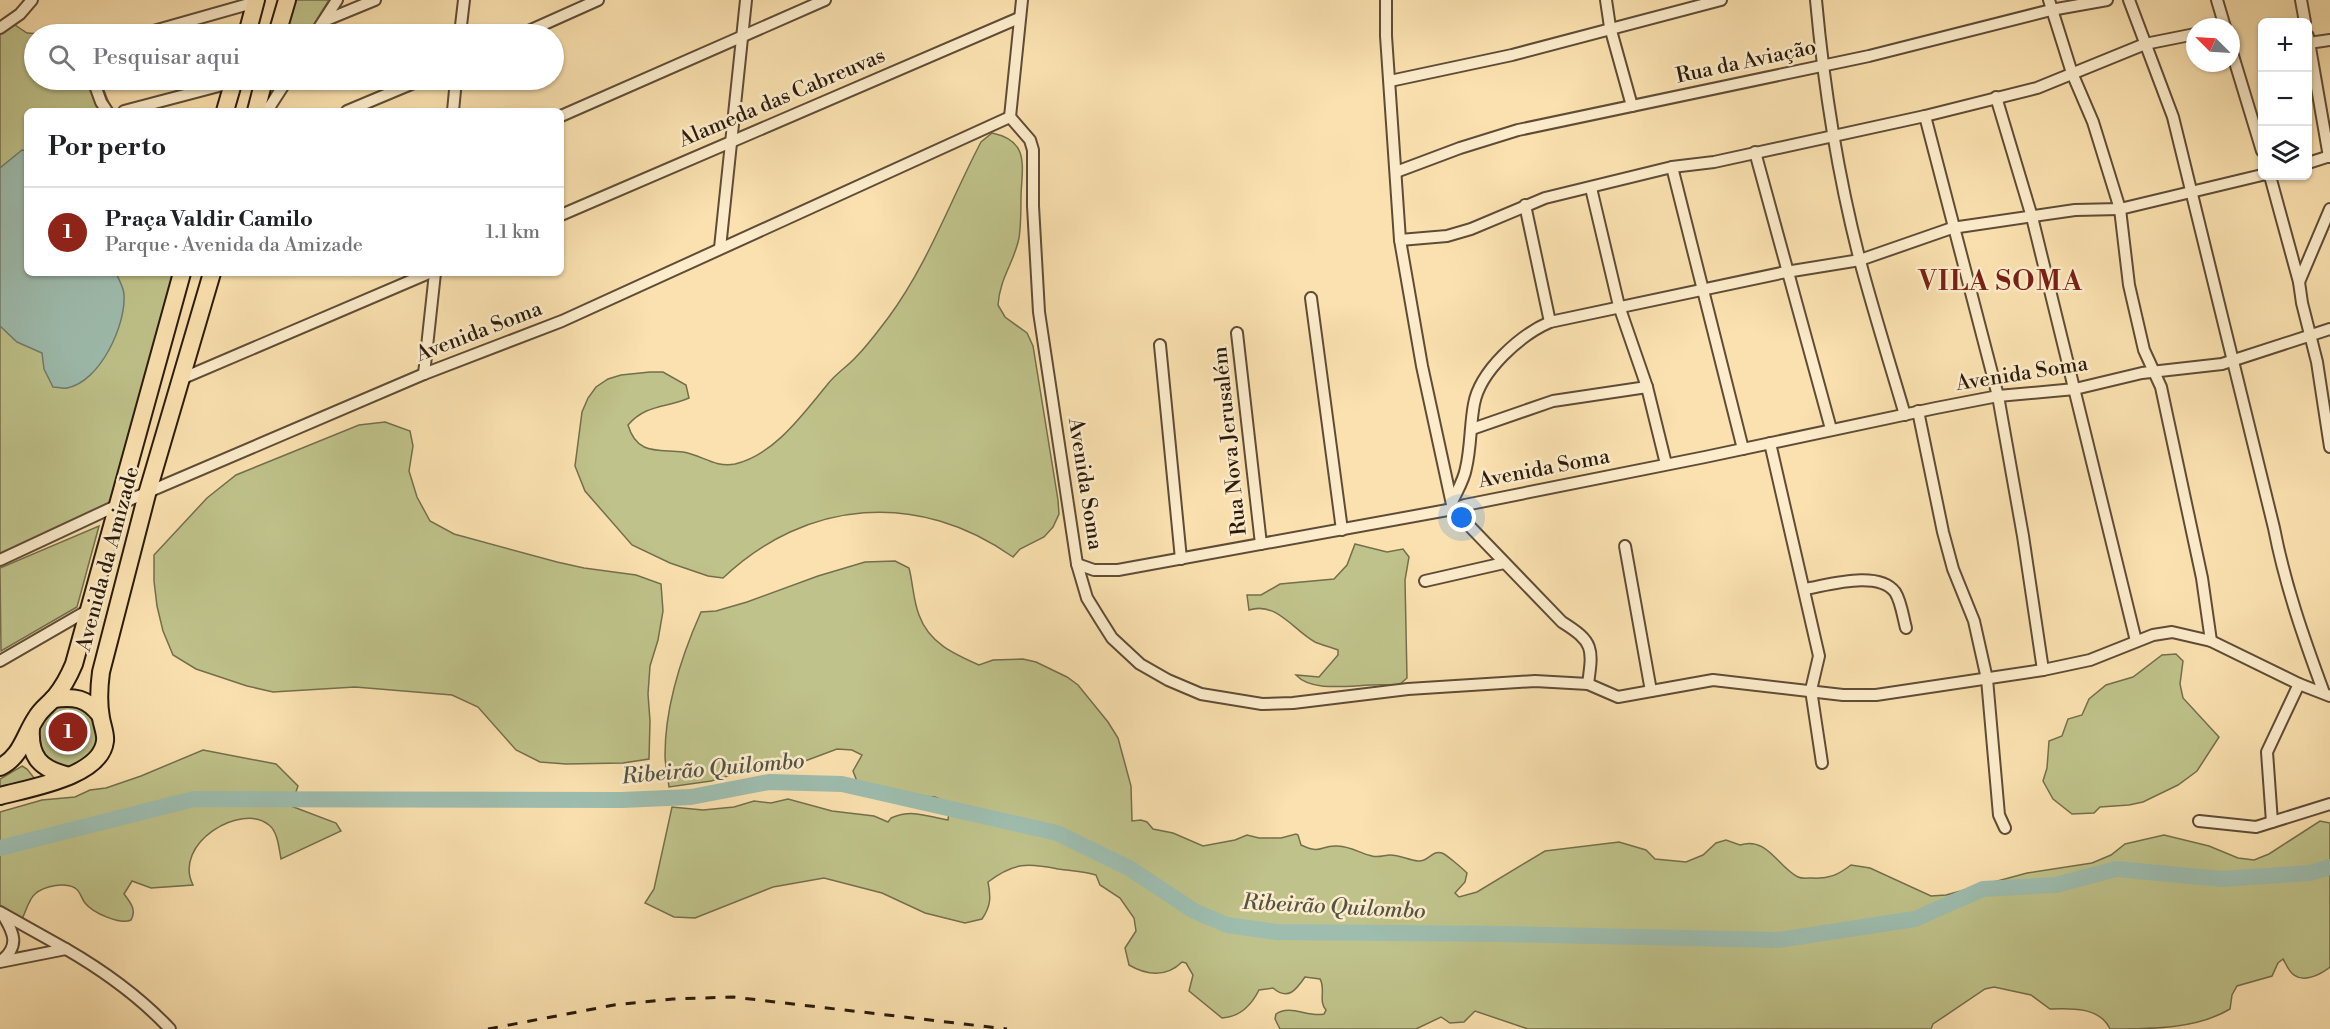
<!DOCTYPE html>
<html lang="pt">
<head>
<meta charset="utf-8">
<style>
	body { margin:0; font-family:"Libre Bodoni",serif; background:#f2f2f2; color:#202124 }
	.controls { position:absolute; right:18px; top:18px; display:grid; overflow:hidden; border-radius:9px; box-shadow:0 2px 4px #0004 }
	.controls button { width:54px; height:54px; display:grid; place-items:center; padding:0; border:0; border-bottom:2px solid #e0e0e0; background:#fff; color:#202124; font:30px sans-serif }
	.compass { position:absolute; left:2186px; top:18px; width:54px; height:54px; border-radius:50%; background:#fff; box-shadow:0 2px 4px #0004; rotate:294deg }
	.you { position:absolute; left:1462px; top:518px; width:21px; height:21px; margin:-15px; border:4px solid #fff; border-radius:50%; background:#1a73e8; box-shadow:0 0 0 9px #1a73e833 }
	.badge { display:grid; place-items:center; width:39px; height:39px; border-radius:50%; background:#8f2418; color:#fff; font-size:20px; font-weight:700 }
	.pin { position:absolute; translate:-50% -50%; border:3px solid #fff; box-shadow:0 2px 6px #0006 }
	.list { margin:0; padding:0; list-style:none }
	h2 { display:flex; justify-content:space-between; align-items:center; height:78px; margin:0; padding:0 24px; font-size:26px }
	h2 small { font-size:20px; font-weight:400; color:#757577 }
	.list li { display:grid; grid-template-columns:39px 1fr auto; gap:18px; align-items:center; box-sizing:border-box; height:90px; padding:0 24px; border-top:2px solid #e0e0e0 }
	.list b { display:block; font-size:22px; white-space:nowrap }
	.list p { margin:0; font-size:20px; white-space:nowrap; color:#757577 }
	.list em { font-size:20px; font-style:normal; color:#757577 }
	.icon { flex:none; width:33px; height:33px; fill:none; stroke:currentColor; stroke-width:2; stroke-linecap:round; stroke-linejoin:round }
	.map { position:relative; flex:none; width:2330px; height:1029px; overflow:hidden }
	.search { position:absolute; background:#fff; box-shadow:0 2px 4px #0004; left:24px; top:24px; width:540px; height:66px; display:flex; align-items:center; gap:15px; box-sizing:border-box; padding:0 21px; border-radius:33px; color:#757577; font-size:22px }
	.panel { position:absolute; background:#fff; box-shadow:0 2px 4px #0004; left:24px; top:108px; width:540px; height:168px; border-radius:9px }
	.map>svg:first-child { display:block }
	.green { fill:#bfc28a; stroke:#756e4c; stroke-width:1.5 }
	.water { fill:#9ebdaf; stroke:#707c6e; stroke-width:1.5 }
	.lines { fill:none; stroke-linecap:round; stroke-linejoin:round }
	.river { stroke:#9ebdaf; stroke-width:16 }
	.street-casing { stroke:#5f4c36; stroke-width:14 }
	.primary-casing { stroke:#2b1b0d; stroke-width:20 }
	.street { stroke:#fceccb; stroke-width:10 }
	.primary { stroke:#fae1af; stroke-width:16 }
	.rail { stroke:#2b1b0d; stroke-width:3; stroke-dasharray:10 10; stroke-linecap:butt }
	.labels { text-anchor:middle; dominant-baseline:central; stroke-width:5; stroke-linejoin:round; paint-order:stroke }
	.street-label { font-size:21px; fill:#2b1b0d; stroke:#fceccb }
	.water-label { font-size:22px; font-style:italic; fill:#535446; stroke:#fceccb }
	.district-label { font-size:27px; font-weight:bold; letter-spacing:1.5px; fill:#7a1f14; stroke:#fceccb }
</style>
</head>
<body>
<div class="map">
<svg width="2330" height="1029" viewBox="0 0 2330 1029">
	<rect width="100%" height="100%" fill="#fae1af"/>
	<filter id="stains"><feTurbulence type="fractalNoise" baseFrequency=".00333" numOctaves="4"/><feColorMatrix values="0 0 0 0 .2 0 0 0 0 .09 0 0 0 0 .02 0 0 0 .5 -.17"/></filter>
	<radialGradient id="worn" r=".72"><stop offset=".6" stop-color="#630" stop-opacity="0"/><stop offset="1" stop-color="#630" stop-opacity=".3"/></radialGradient>
	<g class="green">
		<polygon points="293,0 329,0 308,34 284,34"/>
		<polygon points="9,21 27,33 41,34 34,34 34,80 100,80 112,111 27,111 27,273 177,273 114,507 0,556 0,28"/>
		<path d="M 992,133 C 1030,141 1022,166 1021,196 C 1021,210 1021,225 1019,238 C 1014,263 1000,277 998,305 L 1005,317 L 1027,333 L 1033,346 L 1058,500 L 1059,514 L 1053,527 L 1044,537 L 1020,549 L 1013,557 C 919,490 806,499 723,578 L 708,576 L 670,563 L 632,545 L 585,491 L 575,466 L 582,412 L 588,398 L 596,387 L 608,379 L 621,375 L 650,372 L 663,372 L 686,385 L 689,398 C 666,408 646,404 628,425 C 637,456 659,449 683,452 C 702,455 715,468 735,464 C 774,455 803,414 827,385 C 835,374 847,367 856,357 C 868,345 878,331 888,318 C 928,264 950,201 981,142 Z"/>
		<polygon points="385,422 410,431 413,446 409,471 417,497 430,521 454,534 557,562 584,568 636,575 661,584 663,611 658,640 650,666 648,694 650,721 649,759 623,763 566,764 540,762 516,750 478,707 452,695 355,687 273,692 247,686 196,669 173,655 163,631 157,606 154,581 154,555 207,498 236,475 359,425"/>
		<polygon points="99,526 77,607 1,651 0,568"/>
		<path d="M 1355,544 L 1387,552 L 1403,549 L 1409,557 L 1405,580 L 1407,678 L 1398,686 C 1369,680 1316,697 1296,675 L 1319,677 L 1338,655 L 1338,650 C 1330,647 1322,645 1315,642 C 1294,631 1277,601 1249,610 L 1247,595 L 1261,595 L 1280,584 L 1334,579 L 1347,565 Z"/>
		<path d="M 895,561 L 909,568 C 913,583 913,600 919,615 C 929,643 954,654 979,665 L 993,660 L 1023,659 L 1036,662 L 1067,677 L 1078,685 L 1108,722 L 1118,738 L 1131,786 L 1132,821 L 1141,820 L 1147,822 L 1153,829 L 1173,833 L 1203,846 L 1235,840 L 1247,835 L 1259,838 L 1281,838 L 1296,834 L 1298,835 L 1301,845 C 1322,855 1320,845 1337,846 C 1354,847 1358,853 1372,856 C 1378,858 1385,855 1390,855 C 1400,855 1408,860 1418,861 C 1429,862 1431,850 1442,853 C 1447,855 1463,869 1467,873 L 1465,882 L 1455,893 L 1459,897 L 1477,892 L 1545,851 L 1619,842 L 1646,850 L 1655,859 L 1686,862 L 1703,855 L 1716,843 L 1726,840 L 1740,845 C 1767,836 1778,867 1798,877 C 1802,879 1808,878 1812,878 C 1829,879 1838,875 1851,865 L 1870,868 L 1931,896 L 1946,895 L 2027,873 L 2092,863 L 2111,855 L 2125,844 L 2164,835 L 2209,846 L 2238,858 L 2254,860 L 2269,854 L 2320,821 L 2330,823 L 2330,967 C 2321,974 2305,983 2294,975 C 2289,972 2286,964 2283,959 L 2278,963 L 2272,976 L 2237,986 L 2232,995 L 2230,1009 C 2197,1029 2152,1029 2110,1029 C 2100,1007 2071,1008 2050,1009 L 2031,995 L 1994,987 L 1985,989 L 1933,1024 L 1931,1029 L 1528,1029 L 1475,1011 L 1464,1022 L 1450,1023 L 1441,1017 L 1416,1029 L 1280,1029 L 1275,1019 L 1276,1014 C 1290,1004 1309,1018 1324,1014 L 1326,1010 C 1318,1001 1326,989 1320,979 L 1305,977 C 1296,990 1288,1001 1273,988 L 1259,990 C 1251,1006 1240,1017 1222,1018 L 1189,991 L 1193,975 L 1186,963 L 1182,962 C 1166,978 1146,975 1129,965 L 1125,948 L 1136,931 L 1134,918 L 1120,898 L 1100,885 L 1096,875 C 1083,871 1071,871 1058,869 C 1028,863 1014,862 988,882 C 991,897 991,906 982,919 L 965,923 L 925,913 L 882,893 L 824,878 L 773,887 L 695,918 L 674,917 L 645,903 L 654,889 L 672,807 L 703,810 L 734,807 L 754,801 L 771,803 L 788,799 L 832,811 L 874,816 L 888,822 L 891,818 C 913,809 925,816 948,820 L 950,804 L 935,797 L 890,794 L 860,789 L 853,771 L 862,755 L 852,750 L 837,749 L 805,761 L 741,772 L 711,781 L 669,787 C 668,777 665,766 665,755 C 665,705 681,657 701,612 L 716,611 L 747,602 L 818,576 L 865,562 Z"/>
		<polygon points="2176,654 2183,661 2180,684 2183,698 2219,737 2197,771 2178,785 2143,802 2129,805 2100,807 2094,813 2072,814 2053,799 2043,781 2047,768 2049,741 2062,736 2068,719 2082,715 2089,699 2106,685 2133,677 2162,655"/>
		<path d="M 58,705 C 88,705 94,711 101,739 L 82,766 L 60,768 L 42,756 L 37,727 Z"/>
		<path d="M 203,750 L 276,764 L 298,786 L 291,806 L 336,823 L 341,831 L 281,859 C 279,849 278,832 269,825 C 242,802 172,843 193,885 L 151,888 L 132,881 L 124,894 C 130,902 137,910 131,920 C 120,925 93,913 85,903 C 81,898 81,892 75,888 C 64,882 44,886 35,894 C 29,899 26,911 22,919 L 0,918 L 0,812 L 42,800 L 75,797 L 90,790 L 106,788 L 141,776 Z"/>
		<polygon points="22,766 27,769 35,779 0,789 0,779"/>
	</g>
	<path class="water" d="M 22,150 L 27,151 L 27,273 L 116,273 C 119,280 124,288 124,295 C 126,325 100,382 67,388 C 63,389 57,387 53,387 L 44,369 L 42,353 L 17,342 L 0,326 L 0,168 Z"/>
	<g class="lines">
		<polyline class="river" points="0,848 194,799 622,800 691,797 769,782 842,784 1057,833 1129,868 1194,911 1227,925 1277,932 1498,934 1778,940 1915,919 1983,889 2056,885 2116,869 2222,879 2310,873 2330,867"/>
		<g class="street-casing">
			<g id="street">
				<path d="M 1386,0 L 1386,36 L 1400,240 L 1422,366 L 1453,509 L 1562,622 C 1594,642 1593,648 1588,684"/>
				<polyline points="1606,0 1610,27 1632,106"/>
				<path d="M 1816,0 C 1824,88 1838,176 1860,261 C 1874,313 1890,364 1905,415"/>
				<polyline points="2049,0 2072,73 2093,122 2120,209 2129,285 2144,350 2161,387 2202,578 2211,641"/>
				<path d="M 2129,0 L 2173,117 L 2274,528 C 2285,585 2304,639 2324,693"/>
				<polyline points="2217,0 2225,27"/>
				<polyline points="2301,0 2305,22"/>
				<polyline points="324,21 375,0"/>
				<polyline points="0,28 20,14 32,0"/>
				<polyline points="143,34 256,2"/>
				<polyline points="315,34 337,0"/>
				<polyline points="460,34 464,0"/>
				<polyline points="522,34 598,0"/>
				<polyline points="2308,36 2329,157"/>
				<polyline points="2309,43 2330,40"/>
				<polyline points="2231,49 2262,151"/>
				<polyline points="93,80 101,102 107,111"/>
				<polyline points="1390,81 1512,55 1721,0"/>
				<polyline points="1996,97 2032,217 2136,641"/>
				<polyline points="124,111 234,82"/>
				<polyline points="267,111 287,80"/>
				<polyline points="347,111 421,80"/>
				<polyline points="453,111 456,80"/>
				<polyline points="561,116 825,0"/>
				<polyline points="1925,116 1998,396 2023,536 2043,670"/>
				<polyline points="1010,117 1030,140 1033,150 1033,206 1039,312 1077,564 1087,598 1100,619 1112,638 1140,664 1168,680 1201,694 1262,704 1293,703 1408,689 1535,681 1588,684 1618,697 1713,680 1843,695 1876,695 2043,670 2090,660 2153,635 2172,632 2211,641 2299,684 2330,696"/>
				<polyline points="1010,117 1022,0"/>
				<polyline points="1755,152 1831,429"/>
				<polyline points="2308,163 2330,156"/>
				<polyline points="1672,167 1743,449"/>
				<polyline points="1396,172 1460,148 1518,130 1869,56 2051,10 2107,0"/>
				<polyline points="2270,176 2299,282 2302,303 2317,362 2330,447"/>
				<polyline points="1591,188 1619,306 1647,387 1666,464"/>
				<polyline points="1525,205 1550,322"/>
				<polyline points="561,215 1019,18"/>
				<polyline points="1400,240 1447,236 1471,229 1545,198 1672,167 1714,162 1925,116 2037,88 2145,44 2195,34"/>
				<polyline points="720,248 746,0"/>
				<polyline points="2299,282 2330,209"/>
				<polyline points="1311,298 1342,530"/>
				<polyline points="1237,333 1261,544"/>
				<polyline points="1160,345 1181,559"/>
				<polyline points="424,374 435,273"/>
				<polyline points="181,379 429,273"/>
				<polyline points="1918,411 1943,532 1953,569 1974,621 1987,679 1999,815 2005,828"/>
				<polyline points="1472,429 1553,401 1647,387"/>
				<polyline points="1770,443 1819,656 1811,690 1822,763"/>
				<path d="M 1452,502 C 1457,491 1464,480 1466,468 C 1471,447 1470,425 1474,404 C 1480,371 1520,335 1550,322 L 1786,272 L 1860,260 L 1952,228 L 2075,210 L 2120,209 L 2262,175"/>
				<polyline points="1625,546 1651,691"/>
				<polyline points="0,560 120,504 424,374 562,321 1010,117"/>
				<polyline points="1077,564 1094,570 1118,570 1453,509 1465,505 1705,457 1936,408 1998,396 2075,389 2142,373 2222,364 2330,329"/>
				<polyline points="1425,581 1504,563"/>
				<path d="M 1805,589 C 1829,585 1878,570 1895,592 C 1901,601 1903,617 1906,628"/>
				<polyline points="0,661 90,609"/>
				<polyline points="2199,821 2256,827 2330,804"/>
				<polyline points="2272,822 2267,752 2299,684"/>
				<polyline points="0,912 66,949 0,962"/>
				<path d="M 66,949 C 104,971 140,997 170,1029"/>
				<path d="M 1,961 C 20,946 14,933 3,915"/>
			</g>
		</g>
		<g class="primary-casing">
			<g id="primary">
				<polyline points="247,34 256,0"/>
				<polyline points="277,34 287,0"/>
				<polyline points="225,111 234,80"/>
				<polyline points="256,111 264,80"/>
				<path d="M 53,699 C 74,696 87,698 100,715"/>
				<path d="M 31,728 C 29,758 41,769 69,776"/>
				<path d="M 0,767 C 21,757 24,736 36,718 C 41,709 49,704 55,697 C 63,687 69,676 74,664 L 182,273"/>
				<path d="M 0,796 C 29,788 101,777 105,741 C 106,734 102,725 101,718 C 98,702 99,687 101,672 L 147,494 L 212,273"/>
			</g>
		</g>
		<use href="#street" class="street"/>
		<use href="#primary" class="primary"/>
		<polyline class="rail" points="488,1029 614,1005 673,999 733,997 1007,1029"/>
	</g>
	<g class="labels">
		<g class="street-label">
			<text transform="translate(1746 62) rotate(-12)">Rua da Aviação</text>
			<text transform="translate(782 98) rotate(-23)">Alameda das Cabreuvas</text>
			<text transform="translate(479 332) rotate(-21)">Avenida Soma</text>
			<text transform="translate(2022 374) rotate(-9)">Avenida Soma</text>
			<text transform="translate(1230 441) rotate(-96)">Rua Nova Jerusalém</text>
			<text transform="translate(1544 469) rotate(-11)">Avenida Soma</text>
			<text transform="translate(1085 484) rotate(81)">Avenida Soma</text>
			<text transform="translate(108 559) rotate(-75)">Avenida da Amizade</text>
		</g>
		<g class="water-label">
			<text transform="translate(713 769) rotate(-5)">Ribeirão Quilombo</text>
			<text transform="translate(1334 907) rotate(3)">Ribeirão Quilombo</text>
		</g>
		<g class="district-label">
			<text x="2001" y="282">VILA SOMA</text>
		</g>
	</g>
	<rect width="100%" height="100%" filter="url(#stains)"/>
	<rect width="100%" height="100%" fill="url(#worn)"/>
</svg>
<div class="controls">
<button>+</button>
<button>−</button>
<button><svg class="icon" aria-label="layers" viewBox="0 0 24 24"><path d="M12 4l9 5-9 5-9-5zM3 14l9 5 9-5"/></svg></button>
</div>
<svg class="compass" viewBox="-18 -18 36 36"><path d="M0-13l5 13h-10z" fill="#e53935"/><path d="M0 13l5-13h-10z" fill="#757577"/></svg>
<div class="you"></div>
<div class="pin badge" style="left:68px;top:732px">1</div>
<div class="search"><svg class="icon" aria-label="search" viewBox="0 0 24 24"><circle cx="10" cy="10" r="6"/><path d="M15 15l6 6"/></svg>Pesquisar aqui</div>
<section class="panel">
<h2>Por perto<small></small></h2>
<ul class="list">
<li><span class="badge">1</span><div><b>Praça Valdir Camilo</b><p>Parque · Avenida da Amizade</p></div><em>1.1 km</em></li>
</ul>
</section>
</div>
</body>
</html>
